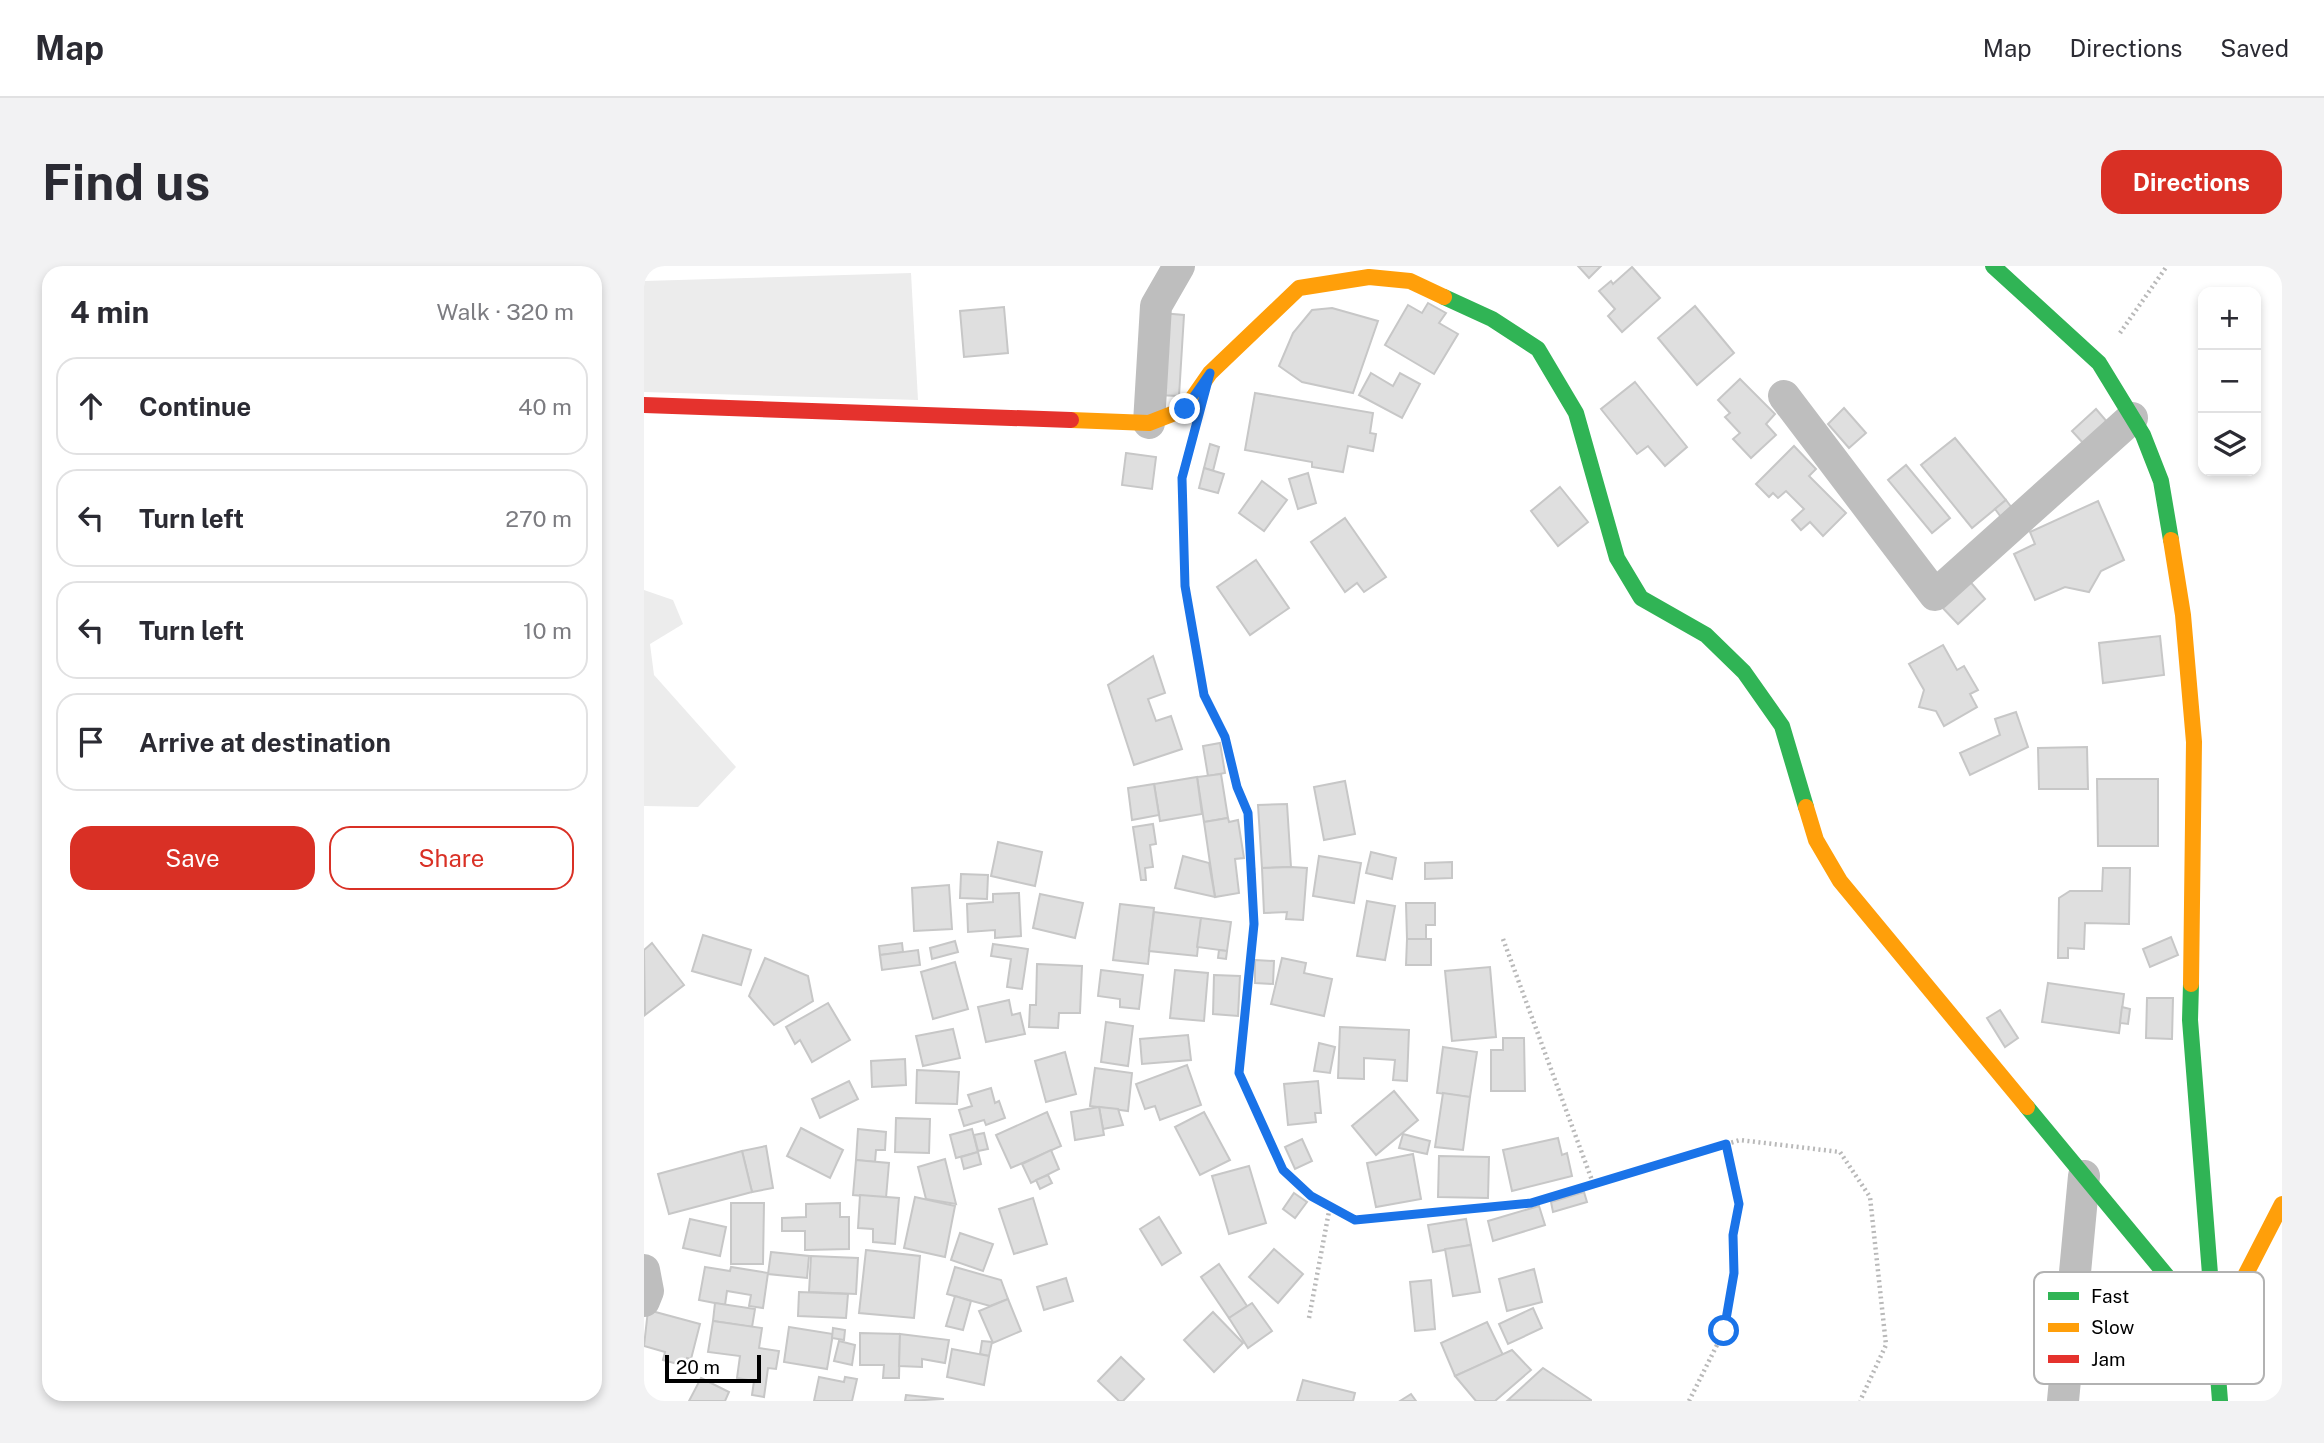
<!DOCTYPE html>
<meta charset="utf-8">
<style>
body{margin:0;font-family:"Public Sans",sans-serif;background:#f2f2f3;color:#2b2b33}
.controls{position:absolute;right:21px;top:21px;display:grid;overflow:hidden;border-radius:14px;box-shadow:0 4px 10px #0003}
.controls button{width:63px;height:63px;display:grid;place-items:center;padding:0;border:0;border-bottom:2px solid #e1e1e2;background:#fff;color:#2b2b33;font:35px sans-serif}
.scale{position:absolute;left:21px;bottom:18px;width:96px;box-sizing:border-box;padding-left:7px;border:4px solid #000;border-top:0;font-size:19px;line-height:24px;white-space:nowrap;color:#000;-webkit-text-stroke:5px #fff;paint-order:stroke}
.stop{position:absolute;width:21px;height:21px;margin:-16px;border:5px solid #1a73e8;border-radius:50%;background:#fff}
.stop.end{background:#1a73e8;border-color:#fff;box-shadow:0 2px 7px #0008}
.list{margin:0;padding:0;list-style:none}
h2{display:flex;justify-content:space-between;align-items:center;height:91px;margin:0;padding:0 28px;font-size:30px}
h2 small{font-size:23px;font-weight:400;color:#7c7c81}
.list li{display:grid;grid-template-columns:46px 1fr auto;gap:21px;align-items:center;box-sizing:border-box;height:98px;margin:0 14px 14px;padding:0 14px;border:2px solid #e1e1e2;border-radius:21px}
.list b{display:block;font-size:26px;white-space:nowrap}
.list em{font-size:23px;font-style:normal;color:#7c7c81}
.actions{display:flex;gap:14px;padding:21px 28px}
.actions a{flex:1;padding:16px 0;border:2px solid #d93025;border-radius:21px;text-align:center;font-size:24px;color:#d93025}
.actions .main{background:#d93025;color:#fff}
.icon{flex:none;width:38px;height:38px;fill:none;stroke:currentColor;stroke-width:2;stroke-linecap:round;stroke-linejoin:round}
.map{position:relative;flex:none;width:1638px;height:1135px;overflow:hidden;border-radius:21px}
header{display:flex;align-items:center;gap:42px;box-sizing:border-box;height:98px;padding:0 35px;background:#fff;border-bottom:2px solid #e1e1e2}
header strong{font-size:33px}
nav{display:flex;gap:38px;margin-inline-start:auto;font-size:24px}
.intro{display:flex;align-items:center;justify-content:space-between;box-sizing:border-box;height:168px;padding:0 42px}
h1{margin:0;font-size:49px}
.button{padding:18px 32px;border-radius:21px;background:#d93025;color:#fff;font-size:24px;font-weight:700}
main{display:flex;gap:42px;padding:0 42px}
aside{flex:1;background:#fff;border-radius:21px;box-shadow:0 4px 10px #0003}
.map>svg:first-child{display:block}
.green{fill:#ececec}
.building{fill:#dfdfdf;stroke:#c7c7c7;stroke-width:2}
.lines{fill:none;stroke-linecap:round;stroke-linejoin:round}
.path{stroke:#b9b9b9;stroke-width:4.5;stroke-dasharray:2 3.5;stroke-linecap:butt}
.street{stroke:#bebebe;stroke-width:32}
.fast{stroke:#30b455;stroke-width:16}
.slow{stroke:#ff9f0a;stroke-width:16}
.jam{stroke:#e5322d;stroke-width:16}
.route{stroke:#1a73e8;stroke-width:9}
.key{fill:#fff;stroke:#b2b2b2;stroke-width:2}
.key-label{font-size:19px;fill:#000}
</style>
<header>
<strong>Map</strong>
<nav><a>Map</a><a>Directions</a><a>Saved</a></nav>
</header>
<div class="intro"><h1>Find us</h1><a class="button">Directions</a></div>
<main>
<aside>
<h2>4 min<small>Walk · 320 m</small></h2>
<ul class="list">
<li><svg class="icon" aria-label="ahead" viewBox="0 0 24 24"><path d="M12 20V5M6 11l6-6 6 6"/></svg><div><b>Continue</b></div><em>40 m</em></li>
<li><svg class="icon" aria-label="left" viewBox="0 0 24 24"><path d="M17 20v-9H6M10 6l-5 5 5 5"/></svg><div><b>Turn left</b></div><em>270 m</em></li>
<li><svg class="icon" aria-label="left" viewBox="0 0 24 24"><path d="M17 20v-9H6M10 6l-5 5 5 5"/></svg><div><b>Turn left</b></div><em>10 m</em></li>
<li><svg class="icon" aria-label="arrive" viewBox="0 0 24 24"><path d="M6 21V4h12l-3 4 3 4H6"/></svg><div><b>Arrive at destination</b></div></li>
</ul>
<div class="actions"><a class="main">Save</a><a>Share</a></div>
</aside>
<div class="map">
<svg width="1638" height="1135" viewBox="0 0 1638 1135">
<rect width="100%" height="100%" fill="#fff"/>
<g class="green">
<polygon points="267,7 274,134 0,126 0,15"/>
<polygon points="0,324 29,334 39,358 6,378 10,409 92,501 54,541 0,540"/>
</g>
<g class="building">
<polygon points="934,0 957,0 945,12"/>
<polygon points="988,1 1016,32 978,66 964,50 971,43 955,25 967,15 969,18"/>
<polygon points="784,37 802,47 795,57 814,68 790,108 741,79 764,39 778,47"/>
<polygon points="1051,40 1090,87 1053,119 1014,72"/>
<polygon points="360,41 364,87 320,91 316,45"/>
<polygon points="688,42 734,55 709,127 658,116 635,100 649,67 668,44"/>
<polygon points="517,47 540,49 535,130 512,129"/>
<polygon points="727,107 749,120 756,107 776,118 758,152 715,129"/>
<polygon points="1096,113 1131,148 1122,158 1132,169 1107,192 1089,173 1096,167 1081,151 1086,147 1074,134"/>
<polygon points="991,116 1043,181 1021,200 1004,180 993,188 957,143"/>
<polygon points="611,127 729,147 726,167 732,168 729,185 704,180 699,206 668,201 668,196 601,184"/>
<polygon points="1200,142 1222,167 1205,182 1184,158"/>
<polygon points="1452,143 1464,157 1440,178 1428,165"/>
<polygon points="1311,172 1362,234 1328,262 1277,199"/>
<polygon points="566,178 575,181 569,205 560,202"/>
<polygon points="1150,180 1172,203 1165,210 1202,247 1179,270 1166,256 1157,264 1148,254 1160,243 1142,225 1134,232 1129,227 1125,231 1112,218"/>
<polygon points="482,187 512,191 508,223 478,219"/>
<polygon points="1262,199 1306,252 1288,267 1244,214"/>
<polygon points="560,202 580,208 574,227 555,222"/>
<polygon points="664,207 672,237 654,243 645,213"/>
<polygon points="618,215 643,234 620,265 595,247"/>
<polygon points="916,221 944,256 914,280 887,245"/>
<polygon points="1362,234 1368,242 1357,251 1351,243"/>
<polygon points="1454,235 1480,294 1457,305 1445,326 1421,321 1391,334 1370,288 1391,278 1386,266"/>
<polygon points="701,252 742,311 720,326 713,317 701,326 667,276"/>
<polygon points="612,294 645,342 606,369 573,321"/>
<polygon points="1323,312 1341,333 1314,358 1295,338"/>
<polygon points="1516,370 1520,409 1459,417 1455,377"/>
<polygon points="1299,379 1313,404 1320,400 1334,424 1326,428 1333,441 1300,460 1292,445 1275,441 1280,424 1265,398"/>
<polygon points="509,390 521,427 504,433 512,455 527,450 538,483 490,499 464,419"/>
<polygon points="1372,446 1384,481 1326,509 1316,487 1356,469 1351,453"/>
<polygon points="576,477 581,507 564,510 559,480"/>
<polygon points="1443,481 1444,523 1395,523 1394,482"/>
<polygon points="577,508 584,552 560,556 553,511"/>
<polygon points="553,511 558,548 516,555 510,518"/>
<polygon points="1453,513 1514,513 1514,580 1454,580"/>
<polygon points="701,515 711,568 680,574 670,521"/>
<polygon points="510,518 515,549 488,554 484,522"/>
<polygon points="643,538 647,601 618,602 614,539"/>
<polygon points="584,552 585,556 594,554 600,592 591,593 595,627 571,631 560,556"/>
<polygon points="509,558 512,578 506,579 509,601 501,602 502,614 497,614 489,561"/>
<polygon points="354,576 398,586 391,620 347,610"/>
<polygon points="727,586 752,592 748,613 722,607"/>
<polygon points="539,590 565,597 571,631 531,622"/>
<polygon points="675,590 717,597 710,637 669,630"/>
<polygon points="808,596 808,612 781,613 781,597"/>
<polygon points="647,601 663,602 659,654 642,653 643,646 620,647 618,602"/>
<polygon points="1459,602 1486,602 1485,658 1441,657 1440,683 1424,682 1424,692 1414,692 1415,632 1426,625 1458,625"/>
<polygon points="317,608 344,609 343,633 316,632"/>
<polygon points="305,619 308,663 270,665 268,622"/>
<polygon points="375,627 377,670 351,672 351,664 324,666 323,638 349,636 349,628"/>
<polygon points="396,628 439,637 431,672 389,662"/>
<polygon points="723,635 751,640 741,694 713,690"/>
<polygon points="762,637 791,637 791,659 782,659 782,673 763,673"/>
<polygon points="476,638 510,642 504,698 469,694"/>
<polygon points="510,646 557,652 553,690 505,685"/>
<polygon points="557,652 587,656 583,685 553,681"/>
<polygon points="59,669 107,684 97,719 48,705"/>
<polygon points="1527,671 1534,689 1506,701 1499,683"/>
<polygon points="763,673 787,673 787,699 762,699"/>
<polygon points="311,675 314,686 288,693 286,682"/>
<polygon points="8,677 40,719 1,749 0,684"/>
<polygon points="258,677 259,686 236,689 235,680"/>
<polygon points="349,678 384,683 378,723 363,721 367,693 347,690"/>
<polygon points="274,684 276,699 238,704 236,689"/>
<polygon points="575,684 583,685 582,693 574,692"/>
<polygon points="121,692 164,710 169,735 130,759 105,730"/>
<polygon points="638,692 662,697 660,707 688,713 680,750 627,738"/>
<polygon points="611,694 630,695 629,718 611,717"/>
<polygon points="311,696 324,743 289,753 277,706"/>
<polygon points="393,698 438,700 436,747 415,747 414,762 385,761 386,739 392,739"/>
<polygon points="846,701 852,771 808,775 801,705"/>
<polygon points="457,704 499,709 495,743 476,741 476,733 454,730"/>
<polygon points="531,704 564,707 560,755 526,752"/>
<polygon points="570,709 596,710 594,750 569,748"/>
<polygon points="1404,717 1480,728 1475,767 1398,756"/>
<polygon points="1503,732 1529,732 1528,773 1502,772"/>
<polygon points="365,734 368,749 376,747 381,768 342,776 334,741"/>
<polygon points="184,737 206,774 168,796 156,774 151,778 142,761"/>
<polygon points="1478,741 1486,743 1484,758 1476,757"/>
<polygon points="1356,744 1374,772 1361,781 1343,752"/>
<polygon points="462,756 489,760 484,800 457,796"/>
<polygon points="696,761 765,764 763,815 749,814 751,794 720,792 720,813 694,812"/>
<polygon points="309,763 316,792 279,800 272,770"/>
<polygon points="544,769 547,794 498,798 496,773"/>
<polygon points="859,772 880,772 881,825 847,825 847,784 859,784"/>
<polygon points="675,777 691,781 686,807 670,805"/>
<polygon points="799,781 833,786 826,831 793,827"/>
<polygon points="421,786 432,828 402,836 391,795"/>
<polygon points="261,793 262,819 228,821 227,795"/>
<polygon points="543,799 557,839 516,854 511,840 501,843 492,818"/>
<polygon points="451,802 488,807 484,845 446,840"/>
<polygon points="273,804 315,806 313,838 272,837"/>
<polygon points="205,815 214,833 176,852 168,833"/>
<polygon points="674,815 677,847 671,847 672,856 644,859 640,818"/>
<polygon points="347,822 351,837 355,835 361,852 342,859 340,854 320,860 315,844 328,840 324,829"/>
<polygon points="750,825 774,854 732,889 708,860"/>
<polygon points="799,827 826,831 819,884 791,881"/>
<polygon points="455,841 474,843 479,859 459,863"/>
<polygon points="455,841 460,869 431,874 427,846"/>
<polygon points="403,846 417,880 367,902 352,869"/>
<polygon points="560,846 586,894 556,909 531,861"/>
<polygon points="252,852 286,853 285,887 251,886"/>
<polygon points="157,862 199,884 186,912 143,890"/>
<polygon points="214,863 242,866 241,884 232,884 231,896 212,894"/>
<polygon points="328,863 334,886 312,892 306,869"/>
<polygon points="340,867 344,883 334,885 330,869"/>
<polygon points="759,868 786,875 783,888 755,882"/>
<polygon points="914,872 918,889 923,887 928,910 868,925 859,884"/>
<polygon points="658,873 668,895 651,903 641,881"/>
<polygon points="122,880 129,922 108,926 98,885"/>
<polygon points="407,884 415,903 387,917 378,898"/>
<polygon points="98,885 108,926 25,948 14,908"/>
<polygon points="334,886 337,898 320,903 317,891"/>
<polygon points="769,888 777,933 732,941 723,897"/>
<polygon points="795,890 845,891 844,932 794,931"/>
<polygon points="301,893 312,938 282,933 274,901"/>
<polygon points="212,894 245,897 242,932 209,929"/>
<polygon points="605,900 622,957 585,968 568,910"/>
<polygon points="404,909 408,917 396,923 392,914"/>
<polygon points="940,926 943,936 909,946 907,936"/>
<polygon points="650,927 663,936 651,952 639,943"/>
<polygon points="216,929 255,932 251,978 229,976 229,963 214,962"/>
<polygon points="271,931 311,940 301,991 260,982"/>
<polygon points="389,932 403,978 370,988 355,943"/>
<polygon points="87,937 120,937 119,998 87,998"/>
<polygon points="196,937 196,951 205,951 205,983 161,984 161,965 138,965 138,952 162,951 162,938"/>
<polygon points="895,940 901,959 849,975 844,955"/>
<polygon points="515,951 537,987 518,999 496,963"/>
<polygon points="46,953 82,961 76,990 39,982"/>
<polygon points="822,953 827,979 789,986 784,959"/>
<polygon points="316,967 349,978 339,1005 307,994"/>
<polygon points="827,979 836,1026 809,1030 801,983"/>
<polygon points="630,983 659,1008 634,1037 605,1011"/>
<polygon points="222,984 276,990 270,1052 215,1047"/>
<polygon points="127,986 165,990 163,1012 124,1008"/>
<polygon points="167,990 214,992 212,1028 165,1026"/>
<polygon points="575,998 603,1040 585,1052 557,1011"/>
<polygon points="61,1001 86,1005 87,1001 124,1007 119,1042 105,1040 107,1029 83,1025 81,1039 55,1034"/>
<polygon points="311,1001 357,1014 364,1033 346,1040 303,1028"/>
<polygon points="890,1003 898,1036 863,1045 855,1013"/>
<polygon points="422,1012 429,1035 400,1044 393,1021"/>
<polygon points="787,1014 791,1063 771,1065 766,1016"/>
<polygon points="155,1026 204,1028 202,1052 154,1050"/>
<polygon points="311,1030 327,1035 319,1064 302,1060"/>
<polygon points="364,1033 377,1065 349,1077 335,1045"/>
<polygon points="71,1037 111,1043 108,1061 69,1055"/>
<polygon points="608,1037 628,1065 604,1082 585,1052"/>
<polygon points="889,1042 898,1062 864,1078 855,1058"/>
<polygon points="4,1044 56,1058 47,1093 43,1092 41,1100 19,1094 21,1086 0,1080"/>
<polygon points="569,1046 599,1077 570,1106 540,1074"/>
<polygon points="69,1055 118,1062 115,1082 135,1085 132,1103 124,1102 120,1131 108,1129 110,1115 93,1112 96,1090 64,1086"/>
<polygon points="843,1056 859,1089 811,1110 797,1077"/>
<polygon points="145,1061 189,1068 183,1103 140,1096"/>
<polygon points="189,1062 201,1064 200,1074 188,1072"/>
<polygon points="216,1067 256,1068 255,1112 239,1112 240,1099 216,1099"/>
<polygon points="256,1068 305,1074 301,1097 278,1093 278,1101 255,1100"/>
<polygon points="195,1075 211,1079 208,1099 190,1095"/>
<polygon points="338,1075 348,1076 345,1090 336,1088"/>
<polygon points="308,1083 345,1090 340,1119 303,1111"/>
<polygon points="868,1084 887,1104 851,1135 832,1135 811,1110"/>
<polygon points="477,1091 500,1113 479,1135 475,1135 454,1115"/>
<polygon points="899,1102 947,1134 947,1135 864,1134"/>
<polygon points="175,1111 200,1116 201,1111 213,1113 208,1135 170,1135"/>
<polygon points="57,1112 85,1126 81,1135 45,1135"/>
<polygon points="659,1114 711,1127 709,1135 653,1135"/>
<polygon points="767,1128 772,1135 756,1135"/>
<polygon points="262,1129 300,1133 261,1135"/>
</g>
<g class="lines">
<g class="path">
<polyline points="1476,67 1523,0"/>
<polyline points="547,179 538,212 542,320 560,429 581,471 593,521 604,547 609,601 610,658 595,807 640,904 667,930 711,954 887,937 1096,874 1196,886 1226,931 1242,1079 1216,1135"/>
<polyline points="859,673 949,917"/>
<polyline points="665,1052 686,940"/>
<polyline points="1045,1135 1080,1065 1090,1007 1089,969 1095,938 1082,878"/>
</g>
<g class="street">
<polyline points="1140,130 1291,329 1488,152"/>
<polyline points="505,157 512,40 535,0"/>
<polyline points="0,1004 4,1025 0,1035"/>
<polyline points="1419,1135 1440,910"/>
</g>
<g class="fast">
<polyline points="1349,0 1455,97 1499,169 1517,215 1527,274"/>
<polyline points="800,31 848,53 894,83 932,147 973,292 997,332 1062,369 1100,406 1138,460 1162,541"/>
<polyline points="1547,718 1546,754 1576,1135"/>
<polyline points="1383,841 1571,1068"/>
</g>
<g class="slow">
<polyline points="427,154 505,157 541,143 566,107 655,22 725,11 766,15 800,31"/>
<polyline points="1527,274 1539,349 1550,476 1547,718"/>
<polyline points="1162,541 1172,574 1196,615 1383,841"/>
<polyline points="1571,1068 1638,938"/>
</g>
<polyline class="jam" points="0,139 427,154"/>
</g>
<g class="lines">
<polyline class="route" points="541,143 566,107 538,212 541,320 560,429 581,471 593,521 604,547 610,658 595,807 639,904 667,930 711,954 887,937 1082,878 1095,938 1089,969 1090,1007 1080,1065"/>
</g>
<rect x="1390" y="1006" width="230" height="112" rx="10" class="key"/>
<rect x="1404" y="1026" width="31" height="8" fill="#30b455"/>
<rect x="1404" y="1057" width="31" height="9" fill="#ff9f0a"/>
<rect x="1404" y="1089" width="31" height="8" fill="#e5322d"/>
<g class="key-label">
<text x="1447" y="1037">Fast</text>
<text x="1447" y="1068">Slow</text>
<text x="1447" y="1100">Jam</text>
</g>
</svg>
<div class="controls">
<button>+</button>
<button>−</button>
<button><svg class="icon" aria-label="layers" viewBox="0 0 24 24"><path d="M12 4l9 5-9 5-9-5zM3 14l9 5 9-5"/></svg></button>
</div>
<div class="scale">20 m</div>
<div class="stop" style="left:1080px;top:1065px"></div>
<div class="stop end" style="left:541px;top:143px"></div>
</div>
</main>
